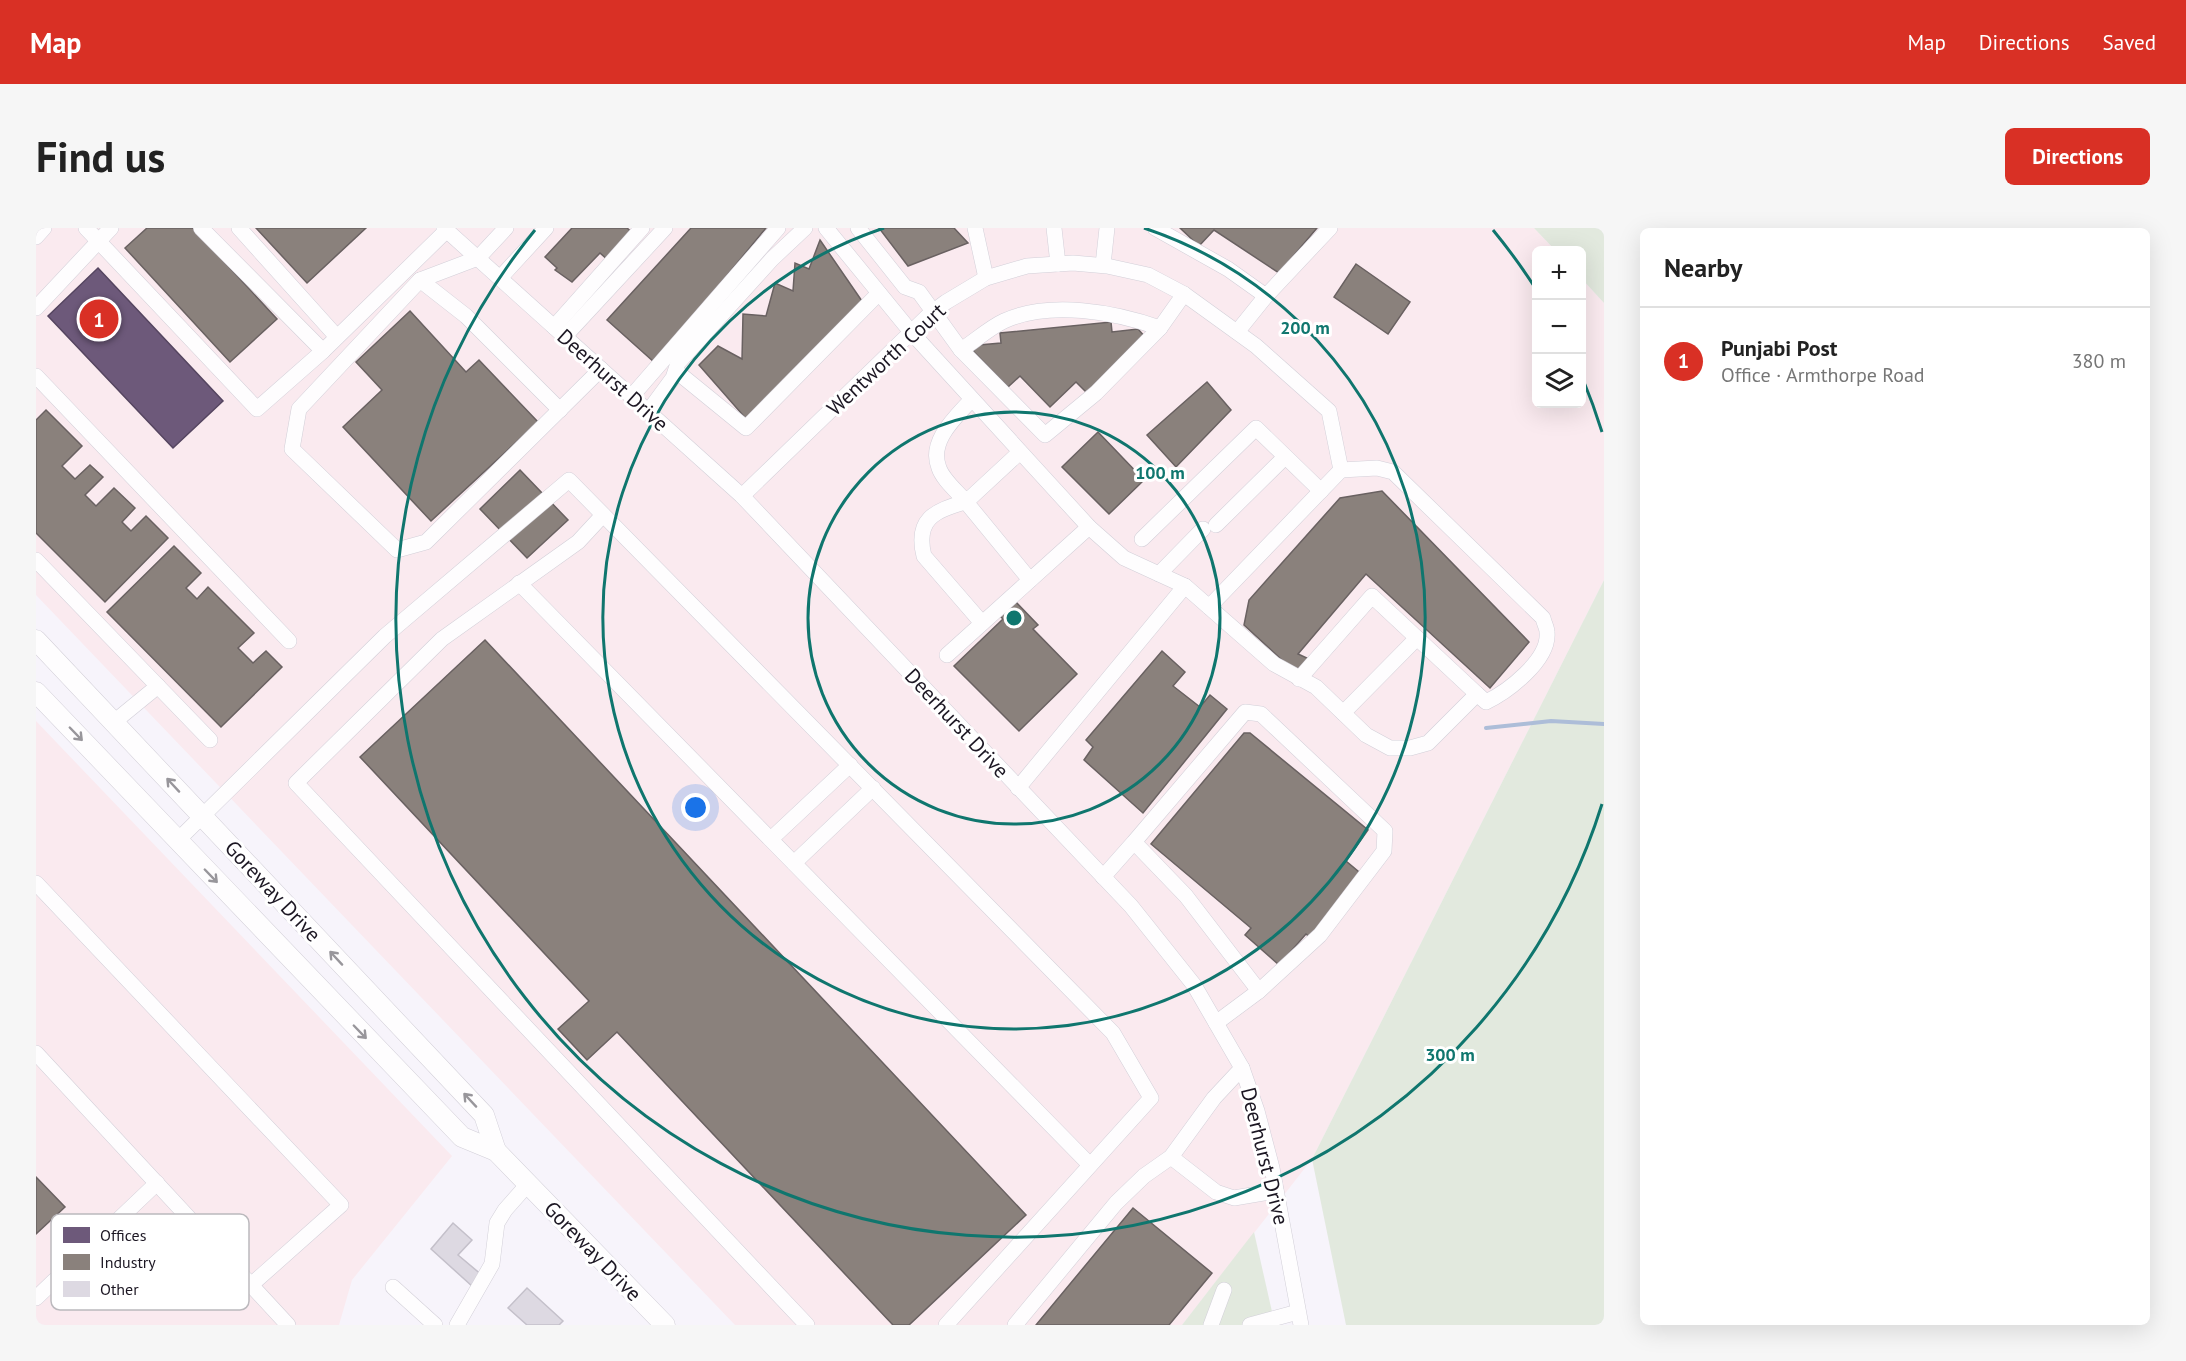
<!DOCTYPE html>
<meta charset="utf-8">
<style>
body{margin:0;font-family:"PT Sans",sans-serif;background:#f6f6f6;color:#222}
.controls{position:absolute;right:18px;top:18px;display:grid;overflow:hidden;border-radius:9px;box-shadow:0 6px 24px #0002}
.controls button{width:54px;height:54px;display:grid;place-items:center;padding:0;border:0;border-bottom:2px solid #e0e0e0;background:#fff;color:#222;font:30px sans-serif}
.you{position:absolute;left:660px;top:580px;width:21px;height:21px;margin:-15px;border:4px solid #fff;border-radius:50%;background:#1a73e8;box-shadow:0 0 0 9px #1a73e833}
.badge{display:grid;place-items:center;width:39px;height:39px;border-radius:50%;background:#d93025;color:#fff;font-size:20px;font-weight:700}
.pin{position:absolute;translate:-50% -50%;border:3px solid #fff;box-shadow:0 2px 6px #0006}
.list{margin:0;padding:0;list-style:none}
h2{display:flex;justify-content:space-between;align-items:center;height:78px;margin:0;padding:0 24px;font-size:26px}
h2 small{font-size:20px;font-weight:400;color:#767676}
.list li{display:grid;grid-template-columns:39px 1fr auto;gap:18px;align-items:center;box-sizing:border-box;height:108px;padding:0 24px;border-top:2px solid #e0e0e0}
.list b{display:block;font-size:22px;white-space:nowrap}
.list p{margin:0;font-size:20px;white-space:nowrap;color:#767676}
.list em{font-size:20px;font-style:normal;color:#767676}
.icon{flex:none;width:33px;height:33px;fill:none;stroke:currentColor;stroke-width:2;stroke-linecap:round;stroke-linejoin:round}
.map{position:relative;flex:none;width:1568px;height:1097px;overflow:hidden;border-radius:9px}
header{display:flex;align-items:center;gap:36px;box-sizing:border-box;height:84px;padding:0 30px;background:#d93025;color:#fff}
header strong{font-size:28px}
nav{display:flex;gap:33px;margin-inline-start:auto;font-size:21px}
.intro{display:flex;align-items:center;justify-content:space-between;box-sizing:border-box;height:144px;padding:0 36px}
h1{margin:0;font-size:42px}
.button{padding:15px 27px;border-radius:9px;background:#d93025;color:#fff;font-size:21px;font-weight:700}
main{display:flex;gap:36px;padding:0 36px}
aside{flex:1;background:#fff;border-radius:9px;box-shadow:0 6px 24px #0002}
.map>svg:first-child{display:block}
.industrial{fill:#faeaef}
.green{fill:#e2e9de}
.offices{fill:#6d597a;stroke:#554560;stroke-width:1.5}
.industry{fill:#8a817c;stroke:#696161;stroke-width:1.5}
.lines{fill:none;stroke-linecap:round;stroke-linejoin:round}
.stream{stroke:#adbdd8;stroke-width:4}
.building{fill:#ddd9e2;stroke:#c4c0ca;stroke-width:1.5}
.minor-casing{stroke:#d2cfd8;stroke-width:16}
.major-casing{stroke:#d2cfd8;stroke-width:21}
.minor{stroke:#fefdfe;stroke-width:15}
.major{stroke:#fefdfe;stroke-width:20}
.oneway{stroke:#98969b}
.ring{fill:none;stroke:#0f766e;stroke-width:3}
.labels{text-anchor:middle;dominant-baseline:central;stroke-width:6;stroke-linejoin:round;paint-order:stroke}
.street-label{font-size:21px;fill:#1c1723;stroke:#fff}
.key{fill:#fff;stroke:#bbb9bd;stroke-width:1.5}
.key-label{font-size:16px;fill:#1c1723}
.centre{fill:#0f766e;stroke:#fff;stroke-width:3}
.ring-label{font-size:18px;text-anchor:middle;font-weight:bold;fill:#0f766e;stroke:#fff;stroke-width:6;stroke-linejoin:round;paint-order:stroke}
</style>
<header>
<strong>Map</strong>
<nav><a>Map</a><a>Directions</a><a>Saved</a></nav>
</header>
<div class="intro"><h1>Find us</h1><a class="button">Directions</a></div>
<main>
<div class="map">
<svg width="1568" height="1097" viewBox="0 0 1568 1097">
<rect width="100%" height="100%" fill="#f7f4fb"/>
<g class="industrial">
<polygon points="0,0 1498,0 1519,22 1500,22 1500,176 1546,176 1546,51 1568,75 1568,352 1276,931 1146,1097 699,1097 0,367"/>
<polygon points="0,493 416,928 316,1052 303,1097 0,1097"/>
</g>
<g class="green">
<polygon points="1498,0 1568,0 1568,75 1546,51 1546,22 1519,22"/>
<polygon points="1568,352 1568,1097 1310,1097 1276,931"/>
<polygon points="1218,1004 1239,1097 1146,1097"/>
</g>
<polygon class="offices" points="62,40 187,173 137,220 12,88"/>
<g class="industry">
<polygon points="111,0 157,0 241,91 194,134 89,20"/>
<polygon points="220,0 330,0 271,55"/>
<polygon points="536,0 591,0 598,6 573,33 564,25 536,54 519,42 521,40 509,29"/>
<polygon points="655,0 730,0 619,135 571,92"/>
<polygon points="843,0 918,0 932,15 872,38"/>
<polygon points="1144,0 1281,0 1243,45 1178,2 1163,18"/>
<polygon points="784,12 828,76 712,193 663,137 682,118 706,131 707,86 730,88 739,55 757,63 759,35 773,41"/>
<polygon points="1320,36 1374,74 1352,106 1298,69"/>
<polygon points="374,83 430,144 443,132 502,194 395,293 307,199 346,162 320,134"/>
<polygon points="1075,94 1076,104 1102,101 1110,110 1052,166 1040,154 1014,179 984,148 972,159 937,123 943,117 965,115 964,105"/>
<polygon points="1171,154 1195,182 1140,239 1111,207"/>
<polygon points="10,182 46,218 26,238 39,251 54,237 67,249 49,267 60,278 78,260 99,280 86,294 95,303 110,288 132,310 69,374 0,305 0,192"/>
<polygon points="1062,204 1108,252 1073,286 1026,239"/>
<polygon points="484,242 532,292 491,330 444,281"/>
<polygon points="1346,263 1493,414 1454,460 1330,346 1262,426 1273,431 1260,445 1208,397 1213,372 1304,270"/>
<polygon points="138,318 165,345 150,360 161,371 172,359 218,405 202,420 217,435 230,423 246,439 185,499 71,384"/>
<polygon points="976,370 1002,397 997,401 1041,446 983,503 918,438 967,391 961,385"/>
<polygon points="449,412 990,987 873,1097 857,1097 581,804 551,832 522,801 553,773 324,529"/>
<polygon points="1126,423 1149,444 1137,458 1164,479 1174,467 1191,481 1107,585 1048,532 1057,519 1050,512"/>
<polygon points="1208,505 1214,505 1332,602 1310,633 1328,648 1276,711 1270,706 1243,737 1209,707 1215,700 1115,616"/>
<polygon points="0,949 29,979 0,1006"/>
<polygon points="1097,980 1176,1045 1133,1097 1000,1097"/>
</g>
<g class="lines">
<polyline class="stream" points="1450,500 1515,493 1568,496"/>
</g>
<g class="building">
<polygon points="417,995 436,1012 422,1027 447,1048 437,1059 395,1021"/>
<polygon points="491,1060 527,1093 523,1097 491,1097 472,1080"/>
</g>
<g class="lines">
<defs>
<g id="minor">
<polyline points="50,0 221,181 287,123 411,2"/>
<polyline points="165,0 287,123"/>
<polyline points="203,0 301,109"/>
<polyline points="408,0 706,268 1095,678 1158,757 1206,840 1221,883 1236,940 1265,1097"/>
<polyline points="470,0 442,30 384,52 263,181 256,221 361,322 390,314 565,141"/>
<polyline points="790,0 875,104 1053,299"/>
<path d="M822 0 869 59 883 64 925 122C939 113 953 100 968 93 1014 72 1079 84 1124 100L1148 66"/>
<polyline points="939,0 950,50"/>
<polyline points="1018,0 1022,36"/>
<polyline points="1119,0 1192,41 1230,68 1201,104"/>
<polyline points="0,9 8,0"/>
<polyline points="1067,37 1071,0"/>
<polyline points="464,50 510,0"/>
<polyline points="384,52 430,88 524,182"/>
<polyline points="1230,68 1294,0"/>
<polyline points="0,80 75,0"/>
<polyline points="518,99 606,0"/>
<polyline points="529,108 629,0"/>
<polyline points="925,122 1009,207 1060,165 1124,100"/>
<polyline points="640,143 710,200 843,65"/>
<polyline points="0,148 253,413"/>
<polyline points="595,169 742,0"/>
<path d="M936 171C920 189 892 213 903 240 907 252 922 264 930 274L984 224"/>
<polyline points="612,184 637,150 642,135 736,31 769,0"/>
<path d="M706 268 894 86 910 74 950 50 991 38 1037 35 1071 38 1112 47 1148 66 1220 118 1293 183 1305 242 1341 240 1357 244 1507 390C1508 395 1511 400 1511 404 1514 432 1471 464 1450 474L1441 466 1392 515 1374 520H1354L1330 507 1280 459 1238 436 1149 358 1088 330 1053 299 911 427"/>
<polyline points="567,287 542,314 406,411 260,555 771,1097"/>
<polyline points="1180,297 1249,229"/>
<polyline points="1106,311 1220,200 1285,263"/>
<polyline points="0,332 174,512"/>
<polyline points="1123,346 1167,301"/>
<polyline points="483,355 1054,937"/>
<polyline points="1173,379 1305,242"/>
<path d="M946 395 888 328C879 292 898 282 930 274L994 352"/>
<polyline points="1263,451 1336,368 1441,466"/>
<polyline points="1307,485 1381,410"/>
<polyline points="78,494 122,458"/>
<polyline points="982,560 1149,358"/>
<polyline points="735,611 814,537"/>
<polyline points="142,612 349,408 533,252 1077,805 1115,870 910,1097"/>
<polyline points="758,635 837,560"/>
<polyline points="1067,649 1098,614 1150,668 1223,763 1284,707 1348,623 1349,603 1225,486 1209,484 1098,614"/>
<polyline points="0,655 305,977 215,1057 0,825"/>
<polyline points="1180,795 1223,763"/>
<polyline points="1135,929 1180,964 1198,970 1240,963"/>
<polyline points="215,1057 252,1097"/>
<polyline points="357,1059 399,1097"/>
<polyline points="0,1070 121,955"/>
<polyline points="421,1097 456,1036 461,995 469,982 492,956"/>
<polyline points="979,1097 1080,975 1108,948 1135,929 1178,870 1206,840"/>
<polyline points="1175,1097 1188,1062"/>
<polyline points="1214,1097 1262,1084"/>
</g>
<g id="major">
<polyline points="0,412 448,887 460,923"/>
<polyline points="0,464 426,909 460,923 629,1097"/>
</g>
</defs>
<use href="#minor" class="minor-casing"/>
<use href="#major" class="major-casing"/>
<use href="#minor" class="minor"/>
<use href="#major" class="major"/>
</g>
<defs><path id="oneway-shaft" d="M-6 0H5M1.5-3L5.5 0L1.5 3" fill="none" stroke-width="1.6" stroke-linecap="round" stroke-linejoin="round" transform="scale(1.5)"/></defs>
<g class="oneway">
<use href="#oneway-shaft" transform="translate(40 506) rotate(46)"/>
<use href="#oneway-shaft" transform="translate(137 557) rotate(-133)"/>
<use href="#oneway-shaft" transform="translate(175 648) rotate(46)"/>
<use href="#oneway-shaft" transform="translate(300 730) rotate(-133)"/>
<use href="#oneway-shaft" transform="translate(324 804) rotate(46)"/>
<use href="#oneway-shaft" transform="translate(434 872) rotate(-133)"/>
</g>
<g class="ring">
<circle cx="978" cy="390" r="206"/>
<path d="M1108 0A411 411 0 1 1 848 0"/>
<path d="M1566 576A617 617 0 1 1 499 2M1457 2A617 617 0 0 1 1498 58M1546 149A617 617 0 0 1 1566 204"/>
</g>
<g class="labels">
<g class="street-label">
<text transform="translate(850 131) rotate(-43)">Wentworth Court</text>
<text transform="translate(577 152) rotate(42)">Deerhurst Drive</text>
<text transform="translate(921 495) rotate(47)">Deerhurst Drive</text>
<text transform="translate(237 663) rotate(47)">Goreway Drive</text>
<text transform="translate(1229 928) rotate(76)">Deerhurst Drive</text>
<text transform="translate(557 1023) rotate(46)">Goreway Drive</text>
</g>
</g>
<rect x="15" y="986" width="198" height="96" rx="9" class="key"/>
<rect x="27" y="999" width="27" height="16" fill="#6d597a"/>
<rect x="27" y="1026" width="27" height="16" fill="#8a817c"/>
<rect x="27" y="1053" width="27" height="16" fill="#ddd9e2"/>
<g class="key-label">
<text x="64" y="1013">Offices</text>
<text x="64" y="1040">Industry</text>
<text x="64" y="1067">Other</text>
</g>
<circle cx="978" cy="390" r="9" class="centre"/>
<g class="ring-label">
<text x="1269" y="106">200 m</text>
<text x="1124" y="251">100 m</text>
<text x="1414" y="833">300 m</text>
</g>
</svg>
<div class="controls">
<button>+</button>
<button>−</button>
<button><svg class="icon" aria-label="layers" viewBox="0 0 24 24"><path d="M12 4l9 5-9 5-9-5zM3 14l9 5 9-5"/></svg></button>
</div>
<div class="you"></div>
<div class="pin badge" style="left:63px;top:91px">1</div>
</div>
<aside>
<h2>Nearby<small></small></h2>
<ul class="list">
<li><span class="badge">1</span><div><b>Punjabi Post</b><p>Office · Armthorpe Road</p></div><em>380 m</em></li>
</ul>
</aside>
</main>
